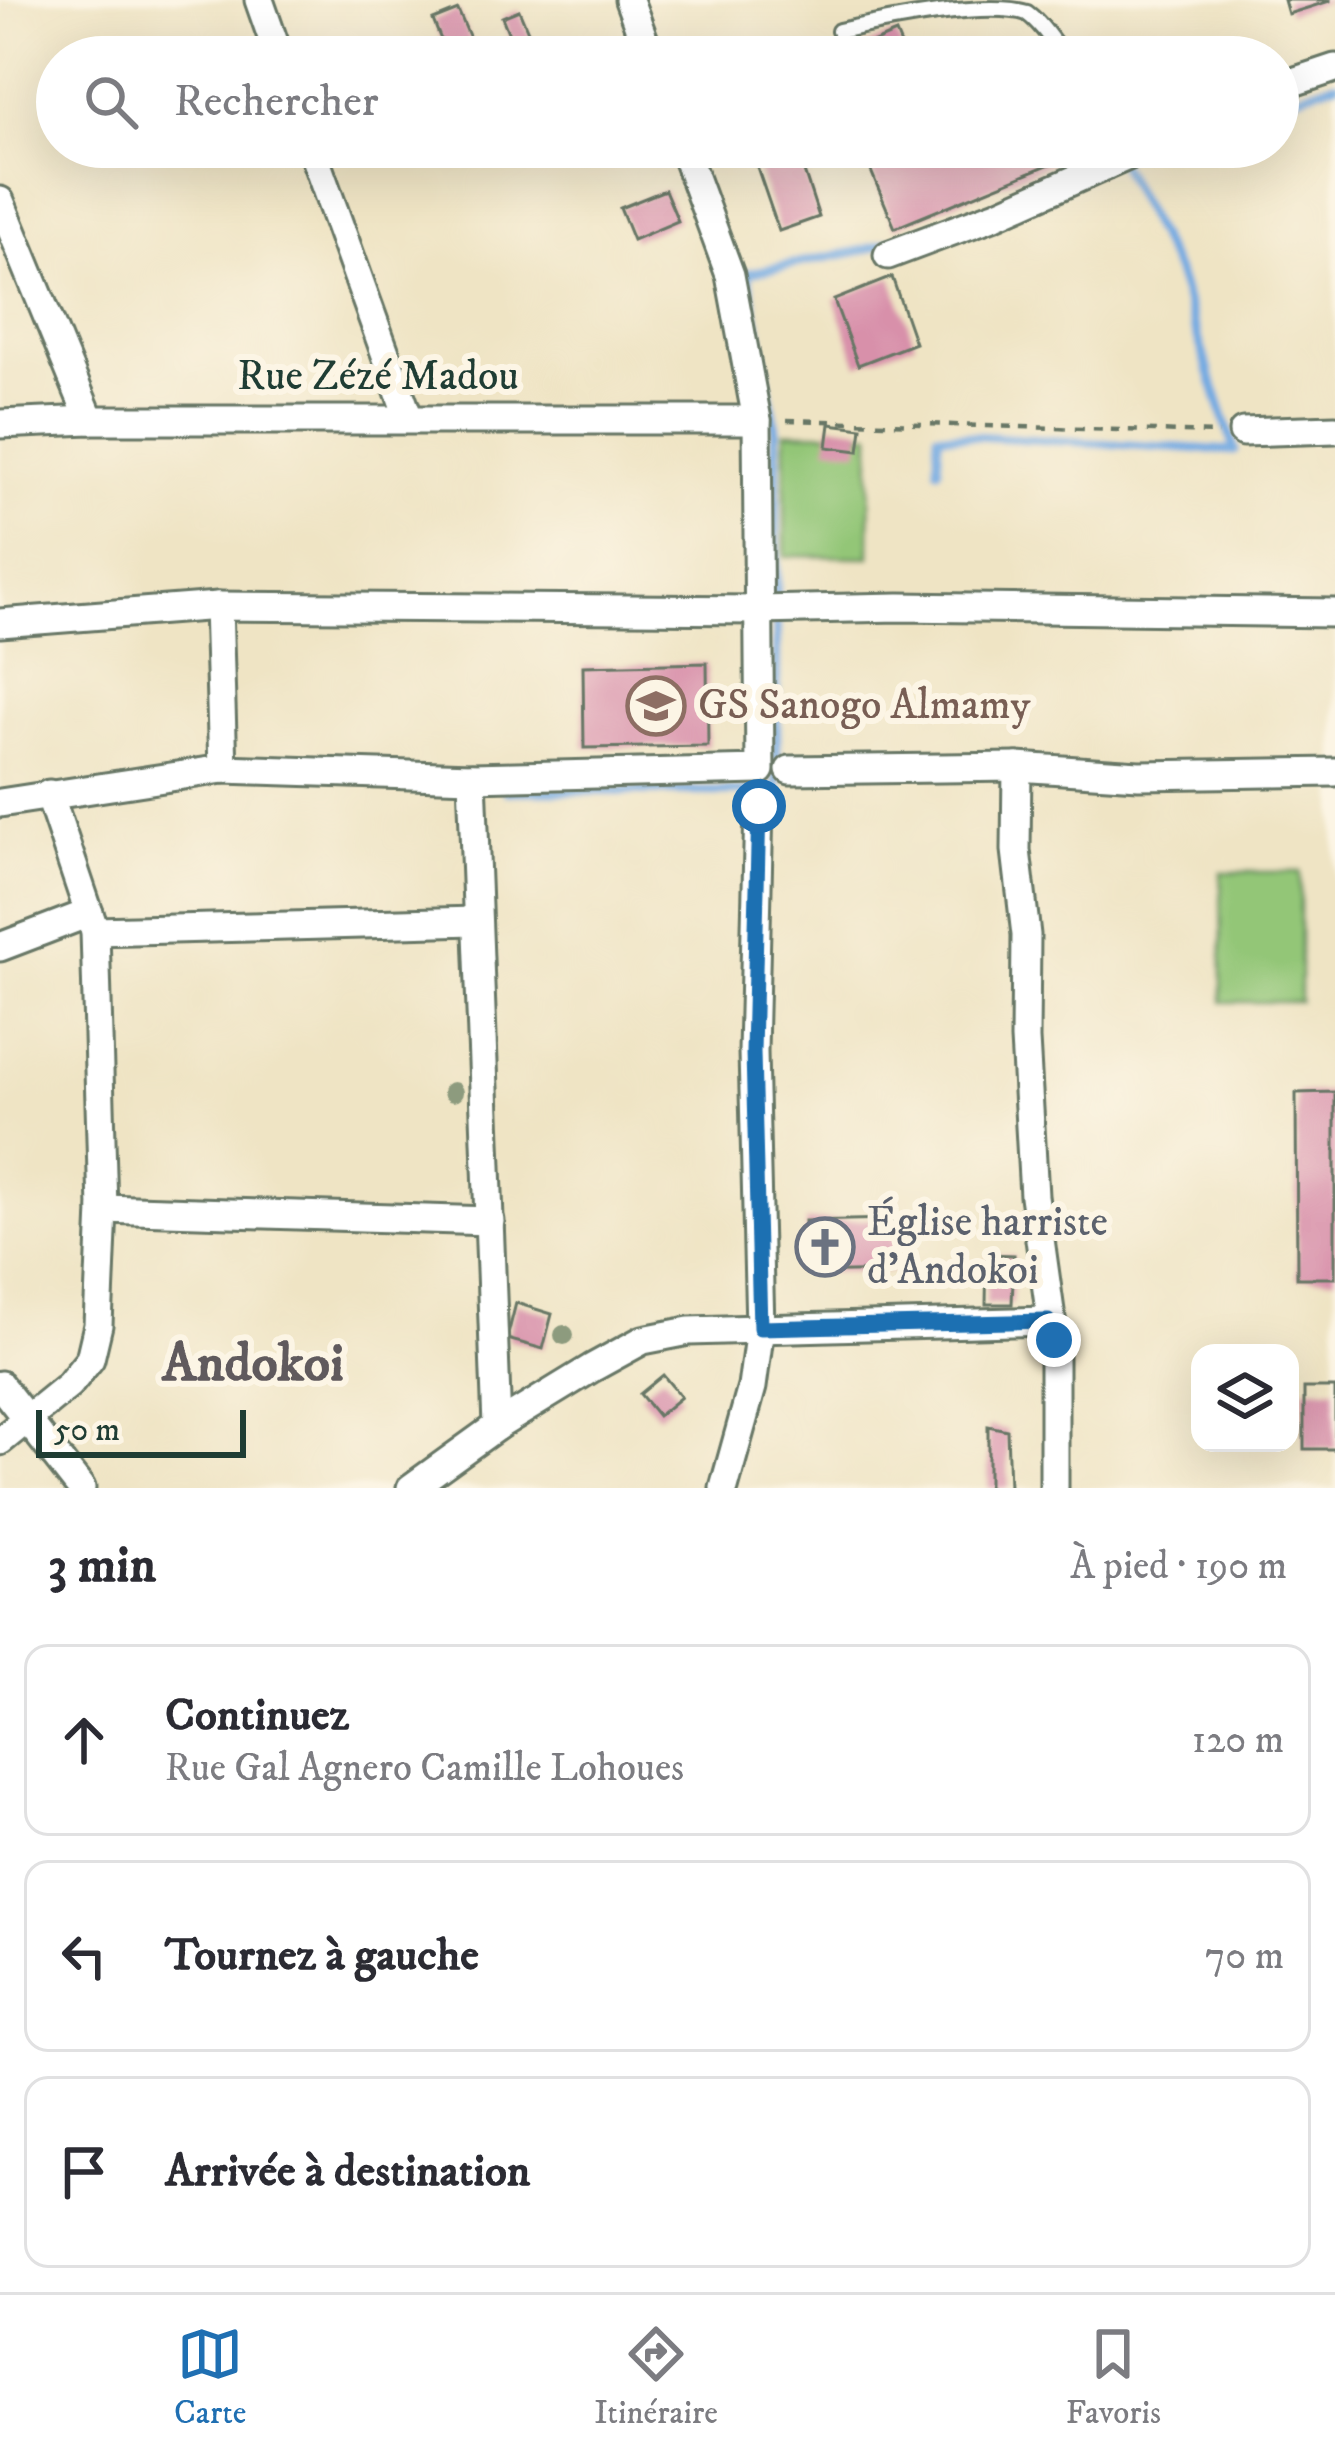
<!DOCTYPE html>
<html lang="fr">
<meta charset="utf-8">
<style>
body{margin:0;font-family:"IM FELL DW Pica",serif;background:#f7f7f7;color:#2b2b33}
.controls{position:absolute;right:36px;bottom:36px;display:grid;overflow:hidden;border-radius:24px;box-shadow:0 12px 48px #0002}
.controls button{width:108px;height:108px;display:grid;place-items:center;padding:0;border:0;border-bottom:3px solid #e1e1e2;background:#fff;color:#2b2b33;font:60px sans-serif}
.scale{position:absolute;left:36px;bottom:30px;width:210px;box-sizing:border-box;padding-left:12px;border:6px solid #1f3d34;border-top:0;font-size:33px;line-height:42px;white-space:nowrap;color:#1f3d34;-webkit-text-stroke:9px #fcf5e5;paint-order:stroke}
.stop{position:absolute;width:36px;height:36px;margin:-27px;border:9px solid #1f6fb2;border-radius:50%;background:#fff}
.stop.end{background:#1f6fb2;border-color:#fff;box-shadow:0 3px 12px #0008}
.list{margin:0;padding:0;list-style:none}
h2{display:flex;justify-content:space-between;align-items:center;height:156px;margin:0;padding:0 48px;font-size:51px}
h2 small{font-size:39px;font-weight:400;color:#7c7c81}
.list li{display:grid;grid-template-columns:78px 1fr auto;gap:36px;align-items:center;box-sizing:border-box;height:192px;margin:0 24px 24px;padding:0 24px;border:3px solid #e1e1e2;border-radius:24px}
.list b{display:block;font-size:45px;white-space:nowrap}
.list p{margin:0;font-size:39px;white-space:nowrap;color:#7c7c81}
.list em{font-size:39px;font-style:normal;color:#7c7c81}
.icon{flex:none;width:66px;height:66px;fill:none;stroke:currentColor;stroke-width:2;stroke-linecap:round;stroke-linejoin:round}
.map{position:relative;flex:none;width:1335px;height:1488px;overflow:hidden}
.search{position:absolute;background:#fff;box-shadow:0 12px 48px #0002;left:36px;right:36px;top:36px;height:132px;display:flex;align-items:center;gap:30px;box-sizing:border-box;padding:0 42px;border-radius:66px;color:#7c7c81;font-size:45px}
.sheet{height:804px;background:#fff}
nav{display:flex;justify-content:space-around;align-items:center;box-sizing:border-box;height:168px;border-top:3px solid #e1e1e2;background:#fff;font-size:33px;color:#7c7c81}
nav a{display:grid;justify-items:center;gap:6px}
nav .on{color:#1f6fb2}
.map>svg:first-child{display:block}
.green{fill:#93c677;stroke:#598256;stroke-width:3}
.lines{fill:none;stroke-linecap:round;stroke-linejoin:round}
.stream{stroke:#73aae2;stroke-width:9}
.building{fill:#d890aa}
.lane-casing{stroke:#687766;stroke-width:20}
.street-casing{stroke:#687766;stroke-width:33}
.path{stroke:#687766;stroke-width:4.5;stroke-dasharray:9 9;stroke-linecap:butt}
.lane{stroke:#fff;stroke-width:14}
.street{stroke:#fff;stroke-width:27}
.tree{fill:#8d9b7e}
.route{stroke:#1f6fb2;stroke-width:15}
.labels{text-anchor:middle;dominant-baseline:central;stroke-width:12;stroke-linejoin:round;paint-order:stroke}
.street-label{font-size:42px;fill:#1f3d34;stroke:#fcf5e5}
.education-label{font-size:42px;fill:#785e54;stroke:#fcf5e5;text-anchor:start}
.worship-label{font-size:42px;fill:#5b616d;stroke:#fcf5e5;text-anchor:start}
.district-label{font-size:54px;font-weight:bold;fill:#605a5d;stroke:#fcf5e5}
</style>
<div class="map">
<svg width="1335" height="1488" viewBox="0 0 1335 1488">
<rect width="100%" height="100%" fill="#fcf5e5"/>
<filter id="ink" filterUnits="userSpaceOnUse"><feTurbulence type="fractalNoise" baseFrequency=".00833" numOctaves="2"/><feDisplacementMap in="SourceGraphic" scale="24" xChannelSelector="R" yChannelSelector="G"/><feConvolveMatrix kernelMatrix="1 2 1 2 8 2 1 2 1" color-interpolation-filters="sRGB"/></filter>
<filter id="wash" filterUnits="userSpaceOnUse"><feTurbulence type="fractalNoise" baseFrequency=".004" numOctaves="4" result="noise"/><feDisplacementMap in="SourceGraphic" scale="48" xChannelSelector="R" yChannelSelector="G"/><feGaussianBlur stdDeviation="2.7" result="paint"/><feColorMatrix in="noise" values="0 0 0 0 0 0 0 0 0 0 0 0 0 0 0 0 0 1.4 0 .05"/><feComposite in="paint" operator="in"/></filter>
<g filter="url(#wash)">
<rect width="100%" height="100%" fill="#efe4c4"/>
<g class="green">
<polygon points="785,432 871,433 870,557 785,556"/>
<polygon points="1221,872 1300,872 1300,1002 1222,1002"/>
</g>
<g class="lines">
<g class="stream">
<polyline points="1278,102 1335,83"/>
<polyline points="938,469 938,434 1235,451 1177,273 1120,164"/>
<polyline points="506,791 777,792 776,428 748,273 864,250 889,242"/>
</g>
</g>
<g id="blocks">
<g class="building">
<polygon points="1284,0 1330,0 1330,1 1288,14"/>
<polygon points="458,10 478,57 448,57 433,20"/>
<polygon points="519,10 538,55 533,57 518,57 502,17"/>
<polygon points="896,33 906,57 839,57"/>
<polygon points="861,147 922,147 925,156 946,147 1049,147 1055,162 895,228"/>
<polygon points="798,153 819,217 779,231 757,167"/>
<polygon points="665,190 678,221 633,240 620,208"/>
<polygon points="892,277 915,343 858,365 834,300"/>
<polygon points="830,424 862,428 859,451 827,447"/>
<polygon points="707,663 708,746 584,748 583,666"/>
<polygon points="1335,1092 1335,1278 1297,1278 1296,1093"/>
<polygon points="893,1219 894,1271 806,1273 805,1221"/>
<polygon points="987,1254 1014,1255 1012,1304 986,1304"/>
<polygon points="516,1303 552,1314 543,1349 507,1339"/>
<polygon points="663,1375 681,1397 658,1416 640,1394"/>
<rect x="1304" y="1388" width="31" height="61"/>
<polygon points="988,1426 1007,1430 1009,1488 988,1488"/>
</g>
</g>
</g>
<g filter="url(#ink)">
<use href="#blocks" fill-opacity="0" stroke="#687766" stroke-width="3"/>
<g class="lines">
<defs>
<path id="lane" d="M839 31C884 21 988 0 1027 13 1042 24 1053 42 1064 57"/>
<g id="street">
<polyline points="259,0 279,57"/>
<polyline points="629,0 650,57"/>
<polyline points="1278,87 1335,68"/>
<polyline points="311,147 409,419"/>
<polyline points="0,201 90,420"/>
<polyline points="888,255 995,215 1148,147"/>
<polyline points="0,424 90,420 757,420"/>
<polyline points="1243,432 1335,429"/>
<polyline points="218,606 223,769"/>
<polyline points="0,623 218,606 758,610 899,607 1335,613"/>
<polyline points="1017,767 1016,850 1026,935 1025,1039 1034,1196 1054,1340 1054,1488"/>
<polyline points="790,770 1017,767 1139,775 1335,772"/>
<polyline points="472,777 497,1426"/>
<polyline points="0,803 223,769 472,777 760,770 757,420 730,275 683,147"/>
<polyline points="95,931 475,921"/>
<polyline points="0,947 89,913"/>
<polyline points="103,1209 490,1221"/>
<polyline points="0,1385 81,1488"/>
<polyline points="0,1441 69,1385 90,1359 98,1325 103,1209 95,931 49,794"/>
<polyline points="411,1488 497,1426 592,1368 643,1340 689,1331 1048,1321"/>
<polyline points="724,1488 752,1387 760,1328 753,1052 759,806"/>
</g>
</defs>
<use href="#lane" class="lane-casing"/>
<use href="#street" class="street-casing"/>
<polyline class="path" points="787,420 1219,433"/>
<use href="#lane" class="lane"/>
<use href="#street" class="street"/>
</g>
<g class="tree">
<circle cx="453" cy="1092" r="10"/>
<circle cx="564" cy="1335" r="10"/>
</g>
</g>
<g class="lines" filter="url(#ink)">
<polyline class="route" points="759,806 753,1052 760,1328 1048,1321 1054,1340"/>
</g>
<defs>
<symbol id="school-ring" viewBox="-11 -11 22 22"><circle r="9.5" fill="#fcf5e5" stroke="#8d6e63" stroke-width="1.5"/><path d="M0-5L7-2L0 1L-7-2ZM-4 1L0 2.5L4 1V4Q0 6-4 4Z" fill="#8d6e63"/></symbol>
<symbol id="church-ring" viewBox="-11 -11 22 22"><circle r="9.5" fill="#fcf5e5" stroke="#6b7280" stroke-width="1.5"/><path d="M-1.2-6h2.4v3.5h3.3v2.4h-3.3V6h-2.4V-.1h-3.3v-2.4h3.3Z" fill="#6b7280"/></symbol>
</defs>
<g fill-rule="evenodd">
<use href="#school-ring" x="623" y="673" width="66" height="66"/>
<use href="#church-ring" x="792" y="1214" width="66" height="66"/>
</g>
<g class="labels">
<g class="street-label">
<text x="378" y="377">Rue Zézé Madou</text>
</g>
<g class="education-label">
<text x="698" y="706">GS Sanogo Almamy</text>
</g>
<g class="worship-label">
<text x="867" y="1223">Église harriste<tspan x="867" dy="48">d'Andokoi</tspan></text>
</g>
<g class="district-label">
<text x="253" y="1364">Andokoi</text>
</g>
</g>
</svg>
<div class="controls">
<button><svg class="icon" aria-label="layers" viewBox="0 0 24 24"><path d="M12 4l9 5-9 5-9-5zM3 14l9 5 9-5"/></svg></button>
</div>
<div class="scale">50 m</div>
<div class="stop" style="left:759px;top:806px"></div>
<div class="stop end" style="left:1054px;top:1340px"></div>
<div class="search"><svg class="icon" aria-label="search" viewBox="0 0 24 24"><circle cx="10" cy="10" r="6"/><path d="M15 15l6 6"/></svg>Rechercher</div>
</div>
<section class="sheet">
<h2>3 min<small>À pied · 190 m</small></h2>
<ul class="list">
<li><svg class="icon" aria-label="ahead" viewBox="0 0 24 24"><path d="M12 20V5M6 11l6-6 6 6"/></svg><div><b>Continuez</b><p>Rue Gal Agnero Camille Lohoues</p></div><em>120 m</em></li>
<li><svg class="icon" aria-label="left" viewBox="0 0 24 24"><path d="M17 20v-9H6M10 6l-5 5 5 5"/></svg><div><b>Tournez à gauche</b></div><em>70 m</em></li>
<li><svg class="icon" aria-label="arrive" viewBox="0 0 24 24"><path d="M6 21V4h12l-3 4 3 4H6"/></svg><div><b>Arrivée à destination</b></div></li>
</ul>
</section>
<nav>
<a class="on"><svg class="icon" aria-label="map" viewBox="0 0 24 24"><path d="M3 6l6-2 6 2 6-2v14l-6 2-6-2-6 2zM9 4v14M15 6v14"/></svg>Carte</a>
<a><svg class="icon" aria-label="directions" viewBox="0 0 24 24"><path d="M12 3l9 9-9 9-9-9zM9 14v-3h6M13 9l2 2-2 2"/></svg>Itinéraire</a>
<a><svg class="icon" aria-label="saved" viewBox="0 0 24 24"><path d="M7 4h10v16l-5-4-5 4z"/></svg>Favoris</a>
</nav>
